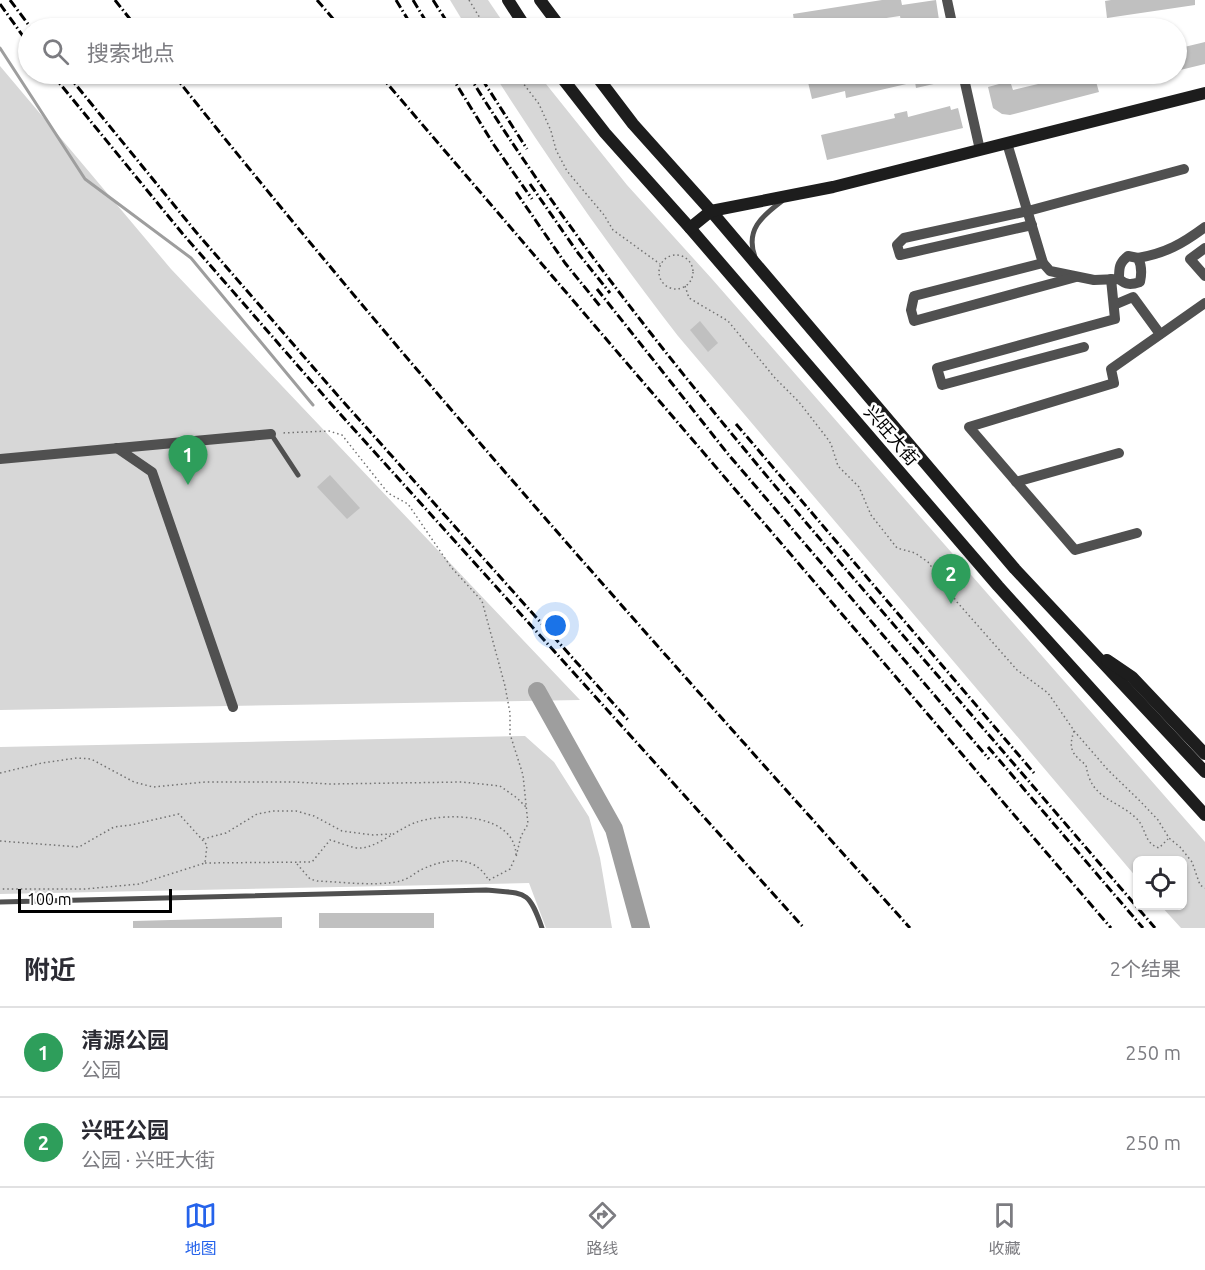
<!DOCTYPE html>
<html lang="zh">
<meta charset="utf-8">
<style>
body{margin:0;font-family:Ubuntu,"Noto Sans SC",sans-serif;background:#f2f2f3;color:#2b2b33}
.controls{position:absolute;right:18px;bottom:18px;display:grid;overflow:hidden;border-radius:9px;box-shadow:0 2px 4px #0004}
.controls button{width:54px;height:54px;display:grid;place-items:center;padding:0;border:0;border-bottom:2px solid #e1e1e2;background:#fff;color:#2b2b33;font:30px sans-serif}
.scale{position:absolute;left:18px;bottom:15px;width:154px;box-sizing:border-box;padding-left:6px;border:3px solid #000;border-top:0;font-size:16px;line-height:21px;white-space:nowrap;color:#000;-webkit-text-stroke:4px #fff;paint-order:stroke}
.you{position:absolute;left:556px;top:626px;width:21px;height:21px;margin:-15px;border:4px solid #fff;border-radius:50%;background:#1a73e8;box-shadow:0 0 0 9px #1a73e833}
.badge{display:grid;place-items:center;width:39px;height:39px;border-radius:50%;background:#2563eb;color:#fff;font-size:20px;font-weight:700}
.pin{position:absolute;translate:-50% -50px;filter:drop-shadow(0 2px 3px #0008)}
.pin::after{content:'';position:absolute;top:32px;width:21px;height:18px;background:inherit;clip-path:polygon(0 0,100% 0,50% 100%)}
.list{margin:0;padding:0;list-style:none}
h2{display:flex;justify-content:space-between;align-items:center;height:78px;margin:0;padding:0 24px;font-size:26px}
h2 small{font-size:20px;font-weight:400;color:#7c7c81}
.list li{display:grid;grid-template-columns:39px 1fr auto;gap:18px;align-items:center;box-sizing:border-box;height:90px;padding:0 24px;border-top:2px solid #e1e1e2}
.list b{display:block;font-size:22px;white-space:nowrap}
.list p{margin:0;font-size:20px;white-space:nowrap;color:#7c7c81}
.list em{font-size:20px;font-style:normal;color:#7c7c81}
.icon{flex:none;width:33px;height:33px;fill:none;stroke:currentColor;stroke-width:2;stroke-linecap:round;stroke-linejoin:round}
.map{position:relative;flex:none;width:1205px;height:928px;overflow:hidden}
.search{position:absolute;background:#fff;box-shadow:0 2px 4px #0004;left:18px;right:18px;top:18px;height:66px;display:flex;align-items:center;gap:15px;box-sizing:border-box;padding:0 21px;border-radius:33px;color:#7c7c81;font-size:22px}
.sheet{height:258px;background:#fff}
nav{display:flex;justify-content:space-around;align-items:center;box-sizing:border-box;height:84px;border-top:2px solid #e1e1e2;background:#fff;font-size:16px;color:#7c7c81}
nav a{display:grid;justify-items:center;gap:3px}
nav .on{color:#2563eb}
.map>svg:first-child{display:block}
.green{fill:#d7d7d7}
.lines{fill:none;stroke-linecap:round;stroke-linejoin:round}
.stream{stroke:#9e9e9e;stroke-width:3}
.river{stroke:#9e9e9e;stroke-width:18}
.building{fill:#c0c0c0}
.path{stroke:#727272;stroke-width:1.5;stroke-dasharray:1.5 3;stroke-linecap:butt}
.lane{stroke:#505050;stroke-width:5}
.street{stroke:#505050;stroke-width:10}
.secondary{stroke:#1d1d1d;stroke-width:12}
.rail{stroke:#000;stroke-width:3;stroke-dasharray:9 3 1.5 3;stroke-linecap:butt}
.labels{text-anchor:middle;dominant-baseline:central;stroke-width:5;stroke-linejoin:round;paint-order:stroke}
.street-label{font-size:18px;fill:#000;stroke:#fff}
</style>
<div class="map">
<svg width="1205" height="928" viewBox="0 0 1205 928">
<rect width="100%" height="100%" fill="#fff"/>
<g class="green">
<polygon points="450,0 488,0 507,28 467,28"/>
<polygon points="0,66 171,269 580,700 0,710"/>
<path d="M494 74H538L627 185 712 279 1205 842V928H1181L1161 906H1182V860H1138L1137 878 678 336C613 252 551 164 494 74Z"/>
<polygon points="525,736 554,762 589,817 600,858 612,928 546,928 529,883 0,894 0,747"/>
</g>
<g class="lines">
<polyline class="stream" points="0,48 85,179 191,258 313,405"/>
<polyline class="river" points="537,691 614,829 641,928"/>
</g>
<g class="building">
<polygon points="882,0 901,0 902,5 936,0 939,20 902,26 900,16 818,28 795,28 793,14"/>
<polygon points="1111,0 1195,0 1195,5 1107,18 1105,1"/>
<polygon points="1205,42 1205,64 1176,71 1176,49"/>
<polygon points="829,74 843,74 844,77 859,74 956,74 956,79 916,88 915,82 846,98 845,91 812,99 807,78"/>
<polygon points="1080,74 1095,78 1099,92 1010,115 1002,114 993,108 988,87 1010,81 1013,90"/>
<polygon points="1120,74 1152,74 1152,77 1123,84"/>
<polygon points="950,106 951,110 958,108 963,128 827,160 821,135 895,118 894,114 907,111 908,117"/>
<polygon points="700,321 718,343 708,352 690,330"/>
<polygon points="330,475 360,508 347,519 317,487"/>
<rect x="319" y="913" width="115" height="15"/>
<polygon points="282,917 282,928 133,928 133,921"/>
</g>
<g class="lines">
<g class="path">
<polyline points="469,0 486,28"/>
<polyline points="516,74 539,104 551,131 556,150 567,171 604,215 613,230 660,264"/>
<circle cx="676" cy="272" r="17"/>
<polyline points="685,286 689,298 728,321 775,378 799,402 827,438 831,444 838,466 859,487 871,515 897,548 915,553 928,562 957,602 1017,670 1048,693 1075,732 1108,770 1141,802 1158,820 1169,838 1180,847 1192,862 1200,885 1205,888"/>
<path d="M1074 731C1068 749 1072 754 1086 765 1091 801 1118 799 1138 820 1147 831 1144 843 1159 848L1168 839"/>
<polyline points="0,773 42,763 77,758 91,759 134,782 153,787 205,782 293,782 330,784 462,782 500,786 517,798 526,807"/>
<polyline points="203,839 226,833 257,814 273,811 296,811 314,816 342,831 373,835 391,834"/>
<polyline points="0,841 79,847 114,827 131,825 179,814 207,845 205,863 139,884 85,889 0,889"/>
<path d="M205 863 312 862 330 840C339 842 353 849 362 848 379 846 401 827 417 822 447 812 517 813 516 857L521 836 528 824 523 775 510 734V713L505 686 482 601 451 567 408 504 388 493 342 435 329 431 282 433"/>
<path d="M297 864 310 879 317 881C343 882 372 886 396 882 411 879 413 873 425 868 448 858 476 855 489 881"/>
<polyline points="489,880 510,869 515,858"/>
</g>
<g class="lane">
<path d="M755 257C745 230 762 216 782 201"/>
<polyline points="271,434 298,475"/>
<path d="M0 902 486 890C525 894 528 888 542 928"/>
</g>
<g class="street">
<polyline points="947,0 953,28"/>
<polyline points="963,74 980,150"/>
<path d="M1007 143 1043 263 1050 271 1094 280 1119 279C1126 285 1131 285 1140 282 1142 273 1142 266 1138 258L1128 256C1119 263 1119 268 1119 279"/>
<polyline points="1032,225 900,255 897,245 904,238 1028,211 1184,169"/>
<polyline points="1205,248 1190,259 1205,276"/>
<path d="M1138 258C1166 253 1182 244 1205 227"/>
<polyline points="1043,263 914,296 911,310 914,321 1076,277"/>
<polyline points="1114,305 1133,297 1160,334"/>
<polyline points="1084,347 942,385 937,368 1115,319 1111,279"/>
<polyline points="117,448 152,472 233,707"/>
<polyline points="0,459 271,434"/>
<polyline points="1016,482 1119,453"/>
<polyline points="1137,533 1075,550 969,427 1114,383 1111,369 1205,303"/>
</g>
<g class="secondary">
<polyline points="508,0 526,28"/>
<polyline points="540,0 561,28"/>
<polyline points="559,74 605,133 690,228 998,586 1205,815"/>
<polyline points="595,74 633,124 711,211 1015,569 1205,772"/>
<polyline points="690,228 711,211 833,187 1205,93"/>
<polyline points="1107,660 1132,677 1205,754"/>
</g>
<g class="rail">
<polyline points="10,0 31,28"/>
<polyline points="115,0 137,28"/>
<polyline points="317,0 341,28"/>
<polyline points="396,0 413,28"/>
<polyline points="413,0 430,28"/>
<polyline points="433,0 451,28"/>
<polyline points="0,4 28,43"/>
<polyline points="52,74 182,233 332,405 804,928"/>
<polyline points="67,74 196,232 339,397 629,721"/>
<path d="M173 74C407 368 658 648 910 928"/>
<polyline points="379,74 1111,928"/>
<polyline points="450,74 494,145 532,199"/>
<path d="M468 74C578 252 713 414 849 573 951 691 1053 809 1155 928"/>
<polyline points="482,79 527,149"/>
<polyline points="530,184 578,253 610,293"/>
<polyline points="516,192 565,263 600,306"/>
<polyline points="597,289 728,454 989,759"/>
<polyline points="736,424 1034,773"/>
<polyline points="988,747 1143,928"/>
</g>
</g>
<g class="labels">
<g class="street-label">
<text transform="translate(892 435) rotate(49)">兴旺大街</text>
</g>
</g>
</svg>
<div class="controls">
<button><svg class="icon" aria-label="locate" viewBox="0 0 24 24"><circle cx="12" cy="12" r="6"/><path d="M12 2v4M12 18v4M2 12h4M18 12h4"/></svg></button>
</div>
<div class="scale">100 m</div>
<div class="you"></div>
<div class="pin badge" style="left:188px;top:485px;background:#2e9e5b">1</div>
<div class="pin badge" style="left:951px;top:604px;background:#2e9e5b">2</div>
<div class="search"><svg class="icon" aria-label="search" viewBox="0 0 24 24"><circle cx="10" cy="10" r="6"/><path d="M15 15l6 6"/></svg>搜索地点</div>
</div>
<section class="sheet">
<h2>附近<small>2个结果</small></h2>
<ul class="list">
<li><span class="badge" style="background:#2e9e5b">1</span><div><b>清源公园</b><p>公园</p></div><em>250 m</em></li>
<li><span class="badge" style="background:#2e9e5b">2</span><div><b>兴旺公园</b><p>公园 · 兴旺大街</p></div><em>250 m</em></li>
</ul>
</section>
<nav>
<a class="on"><svg class="icon" aria-label="map" viewBox="0 0 24 24"><path d="M3 6l6-2 6 2 6-2v14l-6 2-6-2-6 2zM9 4v14M15 6v14"/></svg>地图</a>
<a><svg class="icon" aria-label="directions" viewBox="0 0 24 24"><path d="M12 3l9 9-9 9-9-9zM9 14v-3h6M13 9l2 2-2 2"/></svg>路线</a>
<a><svg class="icon" aria-label="saved" viewBox="0 0 24 24"><path d="M7 4h10v16l-5-4-5 4z"/></svg>收藏</a>
</nav>
